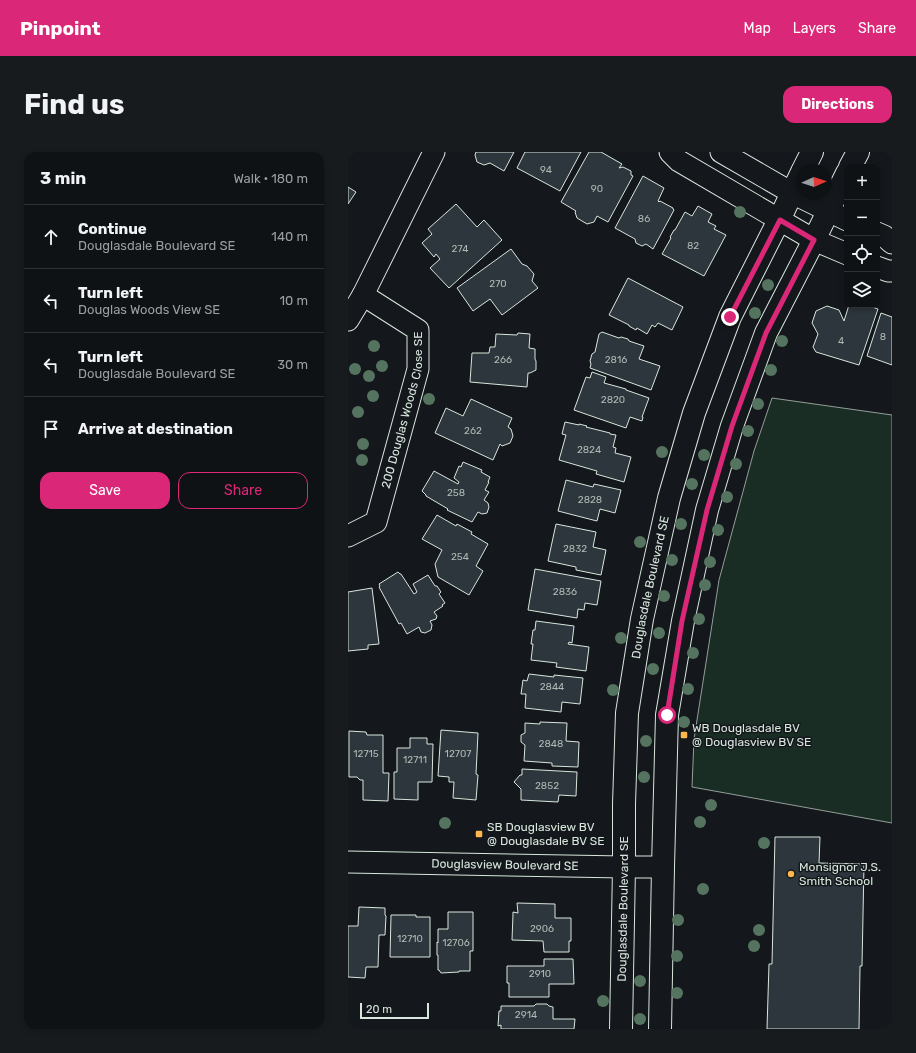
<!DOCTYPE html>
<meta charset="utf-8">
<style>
body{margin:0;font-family:Rubik,sans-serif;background:#181b1e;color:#f1f3f6}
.controls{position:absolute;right:12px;top:12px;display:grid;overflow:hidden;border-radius:8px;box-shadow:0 2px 6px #0003}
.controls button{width:36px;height:36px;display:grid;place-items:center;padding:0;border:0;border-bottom:1px solid #2f3234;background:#0f1215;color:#f1f3f6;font:20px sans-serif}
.compass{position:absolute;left:448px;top:12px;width:36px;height:36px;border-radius:50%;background:#0f1215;box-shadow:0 2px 6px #0003;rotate:87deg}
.scale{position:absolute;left:12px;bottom:10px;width:69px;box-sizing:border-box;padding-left:4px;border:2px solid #d8e6dc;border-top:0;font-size:11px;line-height:14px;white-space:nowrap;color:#d8e6dc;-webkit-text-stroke:3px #14181c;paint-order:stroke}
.stop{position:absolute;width:12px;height:12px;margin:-9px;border:3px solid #db2777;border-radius:50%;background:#fff}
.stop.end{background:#db2777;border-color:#fff;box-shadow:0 1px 4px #0008}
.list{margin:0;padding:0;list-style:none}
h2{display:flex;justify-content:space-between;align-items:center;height:52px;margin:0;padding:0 16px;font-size:17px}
h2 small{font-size:13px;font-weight:400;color:#9b9ea0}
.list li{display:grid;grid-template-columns:26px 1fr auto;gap:12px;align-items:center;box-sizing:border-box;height:64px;padding:0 16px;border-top:1px solid #2f3234}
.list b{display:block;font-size:15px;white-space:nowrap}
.list p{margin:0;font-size:13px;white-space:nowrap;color:#9b9ea0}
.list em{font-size:13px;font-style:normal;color:#9b9ea0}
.actions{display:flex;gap:8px;padding:12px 16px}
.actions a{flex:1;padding:9px 0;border:1px solid #db2777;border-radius:12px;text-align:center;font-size:14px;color:#db2777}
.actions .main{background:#db2777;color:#fff}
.icon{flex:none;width:22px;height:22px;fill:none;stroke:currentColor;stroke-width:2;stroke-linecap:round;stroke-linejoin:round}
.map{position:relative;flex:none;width:544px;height:877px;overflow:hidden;border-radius:12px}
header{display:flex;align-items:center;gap:24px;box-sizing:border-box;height:56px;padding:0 20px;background:#db2777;color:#fff}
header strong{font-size:19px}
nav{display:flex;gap:22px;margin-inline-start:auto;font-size:14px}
.intro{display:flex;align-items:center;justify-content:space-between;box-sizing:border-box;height:96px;padding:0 24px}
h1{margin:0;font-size:28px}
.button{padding:10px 18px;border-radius:12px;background:#db2777;color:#fff;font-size:14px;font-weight:700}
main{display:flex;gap:24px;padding:0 24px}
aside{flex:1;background:#0f1215;border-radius:12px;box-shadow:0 2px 6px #0003}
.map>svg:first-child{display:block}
.green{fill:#1a2d24;stroke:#939e99}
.building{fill:#2c363c;stroke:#d8e6dc}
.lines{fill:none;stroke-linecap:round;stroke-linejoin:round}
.minor-casing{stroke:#d8e6dc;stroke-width:23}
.tertiary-casing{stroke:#d8e6dc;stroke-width:24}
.minor{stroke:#14181c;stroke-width:21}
.tertiary{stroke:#14181c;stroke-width:22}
.tree{fill:#55745f}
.route{stroke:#db2777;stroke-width:5}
.poi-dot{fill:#ffb74d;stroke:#14181c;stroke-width:1.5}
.labels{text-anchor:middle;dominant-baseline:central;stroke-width:3;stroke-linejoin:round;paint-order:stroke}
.number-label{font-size:10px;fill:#adbab4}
.street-label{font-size:12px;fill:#d8e6dc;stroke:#14181c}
.poi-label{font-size:12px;fill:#d8e6dc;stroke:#14181c;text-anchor:start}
</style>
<header>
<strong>Pinpoint</strong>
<nav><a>Map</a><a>Layers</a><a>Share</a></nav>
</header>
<div class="intro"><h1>Find us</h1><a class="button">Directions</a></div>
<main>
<aside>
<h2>3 min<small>Walk · 180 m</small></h2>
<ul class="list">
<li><svg class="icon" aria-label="ahead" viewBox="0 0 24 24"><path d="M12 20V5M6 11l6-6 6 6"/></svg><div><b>Continue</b><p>Douglasdale Boulevard SE</p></div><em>140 m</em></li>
<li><svg class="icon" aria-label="left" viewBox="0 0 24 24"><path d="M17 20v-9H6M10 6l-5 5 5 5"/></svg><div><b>Turn left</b><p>Douglas Woods View SE</p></div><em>10 m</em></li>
<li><svg class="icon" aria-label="left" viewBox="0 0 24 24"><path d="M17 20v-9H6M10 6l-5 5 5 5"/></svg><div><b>Turn left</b><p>Douglasdale Boulevard SE</p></div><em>30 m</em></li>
<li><svg class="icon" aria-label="arrive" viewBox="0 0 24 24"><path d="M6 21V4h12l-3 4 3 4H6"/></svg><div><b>Arrive at destination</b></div></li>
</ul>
<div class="actions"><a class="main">Save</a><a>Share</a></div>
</aside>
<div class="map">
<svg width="544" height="877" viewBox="0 0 544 877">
<rect width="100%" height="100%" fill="#14181c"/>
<polygon class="green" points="424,246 544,263 544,671 344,635 346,587 371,428 406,299"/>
<g class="building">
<polygon points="128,0 166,0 156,19 142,11 136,13 129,10 127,3"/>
<polygon points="177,0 233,0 212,39 169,16"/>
<polygon points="241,0 253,0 274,12 271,16 275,15 283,19 283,23 285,24 260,70 249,64 246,70 239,72 229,66 227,60 228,59 213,50"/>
<polygon points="295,24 316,36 310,49 311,50 312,49 325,56 325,57 326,58 305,97 298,92 294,94 288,91 287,87 267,76"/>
<polygon points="0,35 8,40 0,52"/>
<polygon points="108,52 129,75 136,68 154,88 101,136 82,116 92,107 88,102 86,105 74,91 84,82 80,77"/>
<polygon points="350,54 364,62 360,70 368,74 366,77 378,83 356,124 314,102 323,86 322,85 326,78 327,78 337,60 344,64"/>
<polygon points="163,97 174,112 179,114 186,122 184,129 190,136 154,163 142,147 125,159 109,136"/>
<polygon points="280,126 335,155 324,178 310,171 307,175 304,173 299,182 289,176 288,178 281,174 281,173 261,163"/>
<polygon points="501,153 518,153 530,157 511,213 468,200 465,195 470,182 464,171 468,159 479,154 491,158 496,169"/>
<polygon points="533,161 544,165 544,213 519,204"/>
<polygon points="254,180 271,186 273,185 280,187 281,189 296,194 291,207 312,214 303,238 242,216 243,212 242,209 244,202 247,200 251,182"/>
<polygon points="170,181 182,182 181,196 187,197 187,207 188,209 188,218 182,221 180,221 179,235 122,230 124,201 141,201 142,195 147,195 148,182 169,183"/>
<polygon points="244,220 258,225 256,231 278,237 278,238 301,246 294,265 295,265 294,269 282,265 278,276 226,258 238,225 242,226"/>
<polygon points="123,247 164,266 160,275 163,277 165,284 162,291 154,294 152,292 145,308 87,281 98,256 115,264"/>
<polygon points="217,270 231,273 231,272 239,274 238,275 262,281 262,282 268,283 265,295 268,296 267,301 283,305 276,330 248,322 249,319 211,308 218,283 214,282"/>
<polygon points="115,310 134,318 133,320 142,325 140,330 141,330 137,338 141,340 136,348 140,351 141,355 139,361 134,362 130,360 124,370 99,358 100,357 78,344 78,343 74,339 86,319 110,332 111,330 106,326 111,314 113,315"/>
<polygon points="218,328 245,335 246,332 273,338 267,361 252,357 249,369 210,359"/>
<polygon points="89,363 108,374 109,372 124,380 123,382 140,392 128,414 135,419 121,443 90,425 87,412 94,398 74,387"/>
<polygon points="208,372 248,380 245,395 258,398 253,423 228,418 228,415 200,409"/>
<polygon points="187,417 253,429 249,453 237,451 236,458 230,457 229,466 180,458"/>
<polygon points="50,420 52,422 53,422 66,442 69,440 65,432 80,423 87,434 89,434 93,440 91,442 97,451 94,453 95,454 86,460 89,464 88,467 82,469 84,473 83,478 77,481 73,480 71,475 59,482 53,471 51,472 31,435 32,434 31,432"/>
<polygon points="24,436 31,492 20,493 20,497 0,499 0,440"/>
<polygon points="188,469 226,474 224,491 221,490 220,492 241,495 238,519 208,515 209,511 183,508 185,492 183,492 185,478 187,478"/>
<polygon points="181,522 206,525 206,523 235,526 232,552 214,550 213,560 177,556 178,542 173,542 175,528 179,529"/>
<polygon points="192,570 219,571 218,589 231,590 230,615 204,614 204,611 176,609 177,593 173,590 173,583 177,581 177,571 192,572"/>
<polygon points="93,578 130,581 128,622 130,623 128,648 105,646 106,630 101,630 101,625 90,624"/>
<polygon points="1,579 18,580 19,583 35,583 35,621 41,621 40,649 15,648 15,628 12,628 9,625 1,625"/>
<polygon points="62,586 79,586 79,592 85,592 84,630 70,630 70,648 46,647 46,620 49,620 49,596 62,596"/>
<polygon points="174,617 229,620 228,644 211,643 210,650 173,648 173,637 166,630 172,623 174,623"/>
<polygon points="427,685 472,685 471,711 516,712 514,814 512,814 512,815 511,877 419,877 421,812 424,812"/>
<polygon points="169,751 207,752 207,766 223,766 223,789 221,789 221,800 196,800 195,789 164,788 165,762 165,760 170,761"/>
<polygon points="11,755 37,756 37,763 38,764 37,783 31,783 30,815 18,815 17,826 0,825 0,774 10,774"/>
<polygon points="100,760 125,760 125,799 122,799 122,819 111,819 111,820 93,821 91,818 90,818 90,803 89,803 89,790 90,791 90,777 100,777"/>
<polygon points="43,763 68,763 68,765 82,765 82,805 42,805"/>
<polygon points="196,807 225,807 226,832 201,832 201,845 161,845 161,831 159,831 159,814 196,814"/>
<polygon points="188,852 199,852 201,854 205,855 205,867 227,867 226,877 153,877 153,873 150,874 151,859 153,859 153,854 186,854"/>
</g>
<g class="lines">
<defs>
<g id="minor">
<polyline points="322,0 331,9 466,88 499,102"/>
<polyline points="373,0 444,41 499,68"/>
<polyline points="529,81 536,84 544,91"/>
<polyline points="529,115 540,119 544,119"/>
<polyline points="0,168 15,143 86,0"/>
<path id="s1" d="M0 384 28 370 70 217V178L15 143"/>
<path id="s2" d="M0 710 276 715H315"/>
</g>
<g id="tertiary">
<polyline points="502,15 510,0"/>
<polyline points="455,18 464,0"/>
<path id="s3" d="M273 877 276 715V652L279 561 294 467 321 346 346 261 382 165 431 68 454 20"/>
<polyline points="312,877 315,715 319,563 335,469 359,358 384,274 418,181 466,88 499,21"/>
</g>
</defs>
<use href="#minor" class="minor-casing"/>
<use href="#tertiary" class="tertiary-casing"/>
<use href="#minor" class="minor"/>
<use href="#tertiary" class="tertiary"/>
</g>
<g class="tree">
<circle cx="392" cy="60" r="6"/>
<circle cx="420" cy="133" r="6"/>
<circle cx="407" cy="161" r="6"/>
<circle cx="434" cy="189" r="6"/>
<circle cx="26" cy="194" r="6"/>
<circle cx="34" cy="214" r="6"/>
<circle cx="7" cy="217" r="6"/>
<circle cx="423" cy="218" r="6"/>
<circle cx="21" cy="224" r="6"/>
<circle cx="25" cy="244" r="6"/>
<circle cx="81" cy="247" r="6"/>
<circle cx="410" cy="252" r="6"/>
<circle cx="10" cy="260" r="6"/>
<circle cx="400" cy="279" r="6"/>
<circle cx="15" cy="292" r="6"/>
<circle cx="314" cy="300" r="6"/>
<circle cx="356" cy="303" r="6"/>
<circle cx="14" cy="308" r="6"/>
<circle cx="388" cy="312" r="6"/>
<circle cx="344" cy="332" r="6"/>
<circle cx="379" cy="345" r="6"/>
<circle cx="333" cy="372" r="6"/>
<circle cx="370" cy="378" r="6"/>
<circle cx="292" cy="390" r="6"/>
<circle cx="324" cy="408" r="6"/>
<circle cx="362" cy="410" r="6"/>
<circle cx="357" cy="433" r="6"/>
<circle cx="316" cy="444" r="6"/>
<circle cx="351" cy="467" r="6"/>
<circle cx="311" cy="481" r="6"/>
<circle cx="273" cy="486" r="6"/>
<circle cx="345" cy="501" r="6"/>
<circle cx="305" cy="517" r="6"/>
<circle cx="340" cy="537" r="6"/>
<circle cx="265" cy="538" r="6"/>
<circle cx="336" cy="570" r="6"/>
<circle cx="298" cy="589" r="6"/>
<circle cx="296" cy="625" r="6"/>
<circle cx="363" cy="653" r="6"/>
<circle cx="352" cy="670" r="6"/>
<circle cx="97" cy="671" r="6"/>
<circle cx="416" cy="691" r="6"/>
<circle cx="355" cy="737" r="6"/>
<circle cx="330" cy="768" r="6"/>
<circle cx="411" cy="778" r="6"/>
<circle cx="406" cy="794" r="6"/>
<circle cx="329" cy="804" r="6"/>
<circle cx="292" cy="829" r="6"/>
<circle cx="329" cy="841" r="6"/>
<circle cx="255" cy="849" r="6"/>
<circle cx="292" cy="867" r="6"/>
</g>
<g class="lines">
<polyline class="route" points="319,563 334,469 359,358 384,274 418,181 466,88 432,68 382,165"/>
</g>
<g class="poi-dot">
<rect x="332" y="579" width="8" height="8" rx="2"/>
<rect x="127" y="678" width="8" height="8" rx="2"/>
<circle cx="443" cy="722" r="4"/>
</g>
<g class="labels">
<g class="number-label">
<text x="198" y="18">94</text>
<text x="249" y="37">90</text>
<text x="296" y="67">86</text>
<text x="345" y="94">82</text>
<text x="112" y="97">274</text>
<text x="150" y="132">270</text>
<text x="535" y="185">8</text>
<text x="493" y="189">4</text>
<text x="155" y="208">266</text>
<text x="268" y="208">2816</text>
<text x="265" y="248">2820</text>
<text x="125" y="279">262</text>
<text x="241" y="298">2824</text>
<text x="108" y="341">258</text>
<text x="242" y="348">2828</text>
<text x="227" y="397">2832</text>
<text x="112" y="405">254</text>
<text x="217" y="440">2836</text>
<text x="204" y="535">2844</text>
<text x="203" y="592">2848</text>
<text x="18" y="602">12715</text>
<text x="110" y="602">12707</text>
<text x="67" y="608">12711</text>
<text x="199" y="634">2852</text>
<text x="194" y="777">2906</text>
<text x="62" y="787">12710</text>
<text x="108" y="791">12706</text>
<text x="192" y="822">2910</text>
<text x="178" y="863">2914</text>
</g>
<g class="street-label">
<text stroke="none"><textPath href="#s1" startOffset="147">200 Douglas Woods Close SE</textPath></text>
<text stroke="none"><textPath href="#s3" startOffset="444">Douglasdale Boulevard SE</textPath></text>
<text stroke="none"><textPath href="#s2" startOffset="157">Douglasview Boulevard SE</textPath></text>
<text stroke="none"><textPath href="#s3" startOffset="120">Douglasdale Boulevard SE</textPath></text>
</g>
<g class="poi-label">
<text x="344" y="576">WB Douglasdale BV<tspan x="344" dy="14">@ Douglasview BV SE</tspan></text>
<text x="139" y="675">SB Douglasview BV<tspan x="139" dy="14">@ Douglasdale BV SE</tspan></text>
<text x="451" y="715">Monsignor J.S.<tspan x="451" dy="14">Smith School</tspan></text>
</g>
</g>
</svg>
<div class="controls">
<button>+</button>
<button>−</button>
<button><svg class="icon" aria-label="locate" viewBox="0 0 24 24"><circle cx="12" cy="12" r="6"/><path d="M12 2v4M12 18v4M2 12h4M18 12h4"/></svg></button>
<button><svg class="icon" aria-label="layers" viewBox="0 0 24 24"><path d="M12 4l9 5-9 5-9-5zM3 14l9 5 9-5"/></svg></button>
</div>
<svg class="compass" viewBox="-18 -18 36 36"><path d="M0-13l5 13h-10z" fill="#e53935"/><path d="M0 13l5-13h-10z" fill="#9b9ea0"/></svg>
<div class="scale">20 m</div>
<div class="stop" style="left:319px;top:563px"></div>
<div class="stop end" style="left:382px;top:165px"></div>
</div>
</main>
